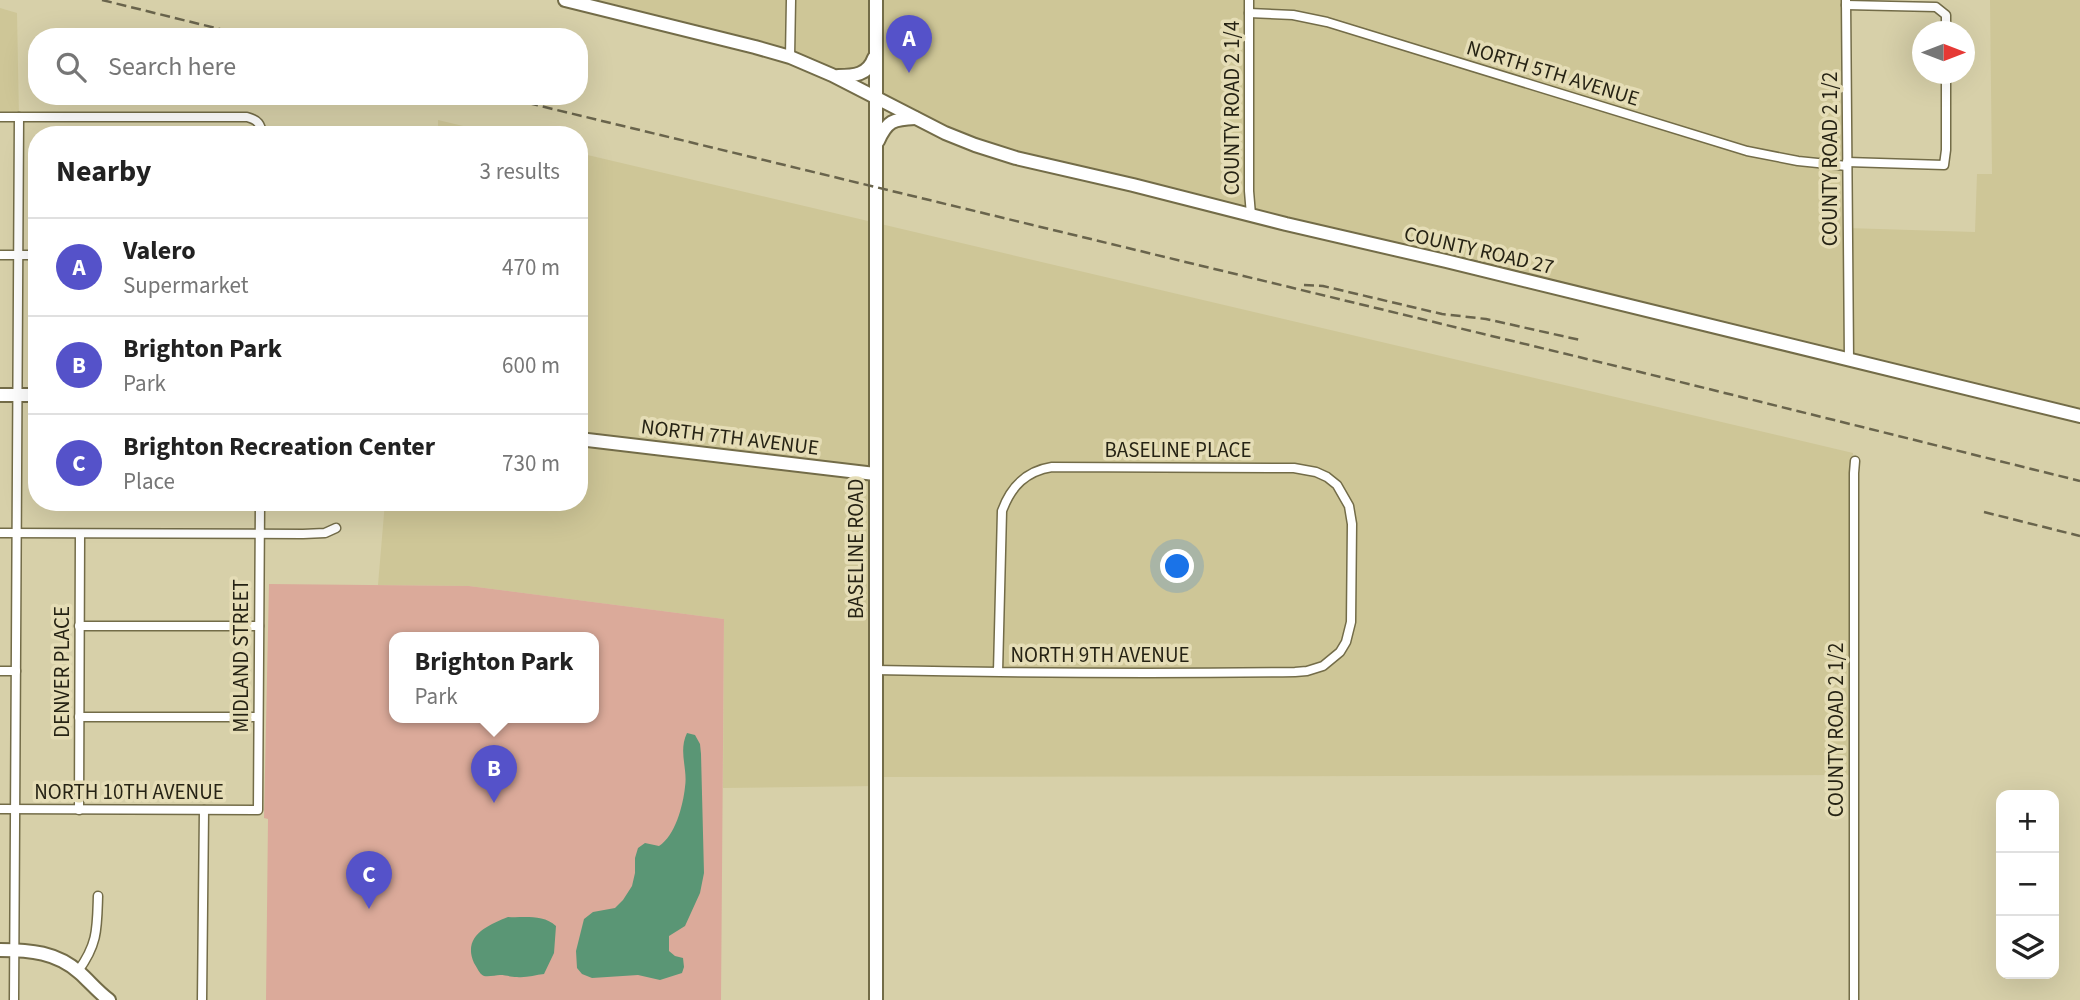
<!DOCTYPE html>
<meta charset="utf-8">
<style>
body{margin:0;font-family:"Source Sans 3",sans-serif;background:#f6f6f6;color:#222}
.controls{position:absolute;right:21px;bottom:21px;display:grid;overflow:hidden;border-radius:14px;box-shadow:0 7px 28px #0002}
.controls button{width:63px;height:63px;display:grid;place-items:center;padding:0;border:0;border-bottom:2px solid #e0e0e0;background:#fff;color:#222;font:35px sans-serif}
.compass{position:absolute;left:1912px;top:21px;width:63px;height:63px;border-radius:50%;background:#fff;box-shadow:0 7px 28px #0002;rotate:90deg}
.you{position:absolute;left:1178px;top:567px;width:24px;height:24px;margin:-18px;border:5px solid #fff;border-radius:50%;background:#1a73e8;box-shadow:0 0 0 10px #1a73e833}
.badge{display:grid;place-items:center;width:46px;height:46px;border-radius:50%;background:#5552c9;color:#fff;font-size:23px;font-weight:700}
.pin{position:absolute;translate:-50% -58px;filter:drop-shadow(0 2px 4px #0008)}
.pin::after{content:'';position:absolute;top:37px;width:24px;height:21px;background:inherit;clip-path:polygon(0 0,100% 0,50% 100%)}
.popup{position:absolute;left:389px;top:632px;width:210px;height:91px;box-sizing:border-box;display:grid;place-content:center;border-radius:14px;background:#fff;filter:drop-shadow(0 2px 5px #0005);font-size:23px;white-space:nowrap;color:#767676}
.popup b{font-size:26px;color:#222}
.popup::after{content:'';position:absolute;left:50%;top:100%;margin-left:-14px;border:14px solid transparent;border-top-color:#fff}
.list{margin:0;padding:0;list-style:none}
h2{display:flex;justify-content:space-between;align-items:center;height:91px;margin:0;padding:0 28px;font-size:30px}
h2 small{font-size:23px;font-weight:400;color:#767676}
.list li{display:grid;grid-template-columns:46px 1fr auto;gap:21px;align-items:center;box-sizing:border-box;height:98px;padding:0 28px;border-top:2px solid #e0e0e0}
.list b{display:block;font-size:26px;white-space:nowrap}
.list p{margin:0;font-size:23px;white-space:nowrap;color:#767676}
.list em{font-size:23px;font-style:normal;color:#767676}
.icon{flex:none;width:38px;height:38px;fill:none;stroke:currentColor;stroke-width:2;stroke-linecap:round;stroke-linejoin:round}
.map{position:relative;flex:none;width:2080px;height:1000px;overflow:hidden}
.search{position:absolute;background:#fff;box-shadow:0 7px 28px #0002;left:28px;top:28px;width:560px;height:77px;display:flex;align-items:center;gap:18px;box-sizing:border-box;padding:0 24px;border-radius:28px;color:#767676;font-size:26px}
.panel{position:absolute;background:#fff;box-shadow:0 7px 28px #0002;left:28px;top:126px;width:560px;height:385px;border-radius:28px}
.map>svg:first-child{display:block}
.built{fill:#cec697}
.green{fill:#dbaa9a;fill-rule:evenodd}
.water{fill:#5a9675}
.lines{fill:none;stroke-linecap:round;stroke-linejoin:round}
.street-casing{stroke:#736c48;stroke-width:11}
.secondary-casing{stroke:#736c48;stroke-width:16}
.street{stroke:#fff;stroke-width:8}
.secondary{stroke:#fff;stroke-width:12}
.rail{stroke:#69644c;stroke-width:2.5;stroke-dasharray:10 5;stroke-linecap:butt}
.labels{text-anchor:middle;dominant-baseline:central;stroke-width:7;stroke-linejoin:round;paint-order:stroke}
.street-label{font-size:21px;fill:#262314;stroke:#e5ddb6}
</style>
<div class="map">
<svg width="2080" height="1000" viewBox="0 0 2080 1000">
<rect width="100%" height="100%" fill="#d7d0a9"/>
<g class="built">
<polygon points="565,0 1846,0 1847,228 1975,232 1977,174 1992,174 1990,0 2080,0 2080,416 1016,158 876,99 876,58 856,76"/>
<polygon points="0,8 17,13 19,117 0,117"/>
<polygon points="438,120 501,135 438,135"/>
<polygon points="579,153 1853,453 1853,775 876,777 876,786 723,788 724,619 469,586 378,585 385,502 579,502"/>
</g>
<path class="green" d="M269 584 469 586 724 619 721 1000H266L268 819 264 818ZM394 637H594V717H394Z"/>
<g class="water">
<path d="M687 733 695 735 700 744 701 754 704 873 700 893 685 926 669 936V951L675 956 683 958 684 967 682 973 660 980 638 975 592 978 582 974 577 968 576 951 584 919 593 912 615 908 623 900 632 886 635 873V858L638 848 645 843 659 846C675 836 683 806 685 787 688 768 678 752 687 733Z"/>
<path d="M508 917C524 918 543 914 556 926L554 953 544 974C535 975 526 978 517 977 511 977 506 975 500 975 496 975 489 977 484 976 479 974 477 967 474 963 462 936 488 925 508 917Z"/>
</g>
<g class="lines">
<defs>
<g id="street">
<polyline points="1249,0 1249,191 1251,215"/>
<polyline points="1846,0 1849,360"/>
<polyline points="1846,5 1936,7 1946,15 1946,32"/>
<polyline points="1249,13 1293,15 1327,22 1747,151 1798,161 1847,166"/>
<polyline points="790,57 791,0"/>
<path d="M0 117H247C258 120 261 124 262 135"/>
<polyline points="1847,162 1944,165 1946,150 1946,74"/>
<polyline points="0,255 37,255"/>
<polyline points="0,533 303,534 325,533 336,528"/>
<polyline points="79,626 259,626"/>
<path d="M875 670C1015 673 1155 674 1295 672L1307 671 1323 666 1340 652 1346 642 1351 622 1352 524 1349 506 1337 485 1327 477 1316 472 1294 468 1052 467C1026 471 1011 486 1002 511L998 672"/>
<polyline points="0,671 16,671"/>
<polyline points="79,717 258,717"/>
<polyline points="0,809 258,810 260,502"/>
<polyline points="79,810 80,534"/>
<path d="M78 971C98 944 97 928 98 896"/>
<polyline points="14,1000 19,117"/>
<polyline points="202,1000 204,810"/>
<polyline points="1854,1000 1854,473 1855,461"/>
</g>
<g id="secondary">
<polyline points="565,0 755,47 790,57 832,75 945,133 975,145 1016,158 1133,185 1286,224 1446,261 2080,416"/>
<polyline points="876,0 876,1000"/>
<path d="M838 76C854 76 868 75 874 58"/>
<path d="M878 141C887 121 893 119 915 118"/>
<polyline points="0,395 37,395"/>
<polyline points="579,439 875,474"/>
<path d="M0 950C30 950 57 952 80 973 90 982 98 992 109 1000"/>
</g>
</defs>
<use href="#street" class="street-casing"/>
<use href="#secondary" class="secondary-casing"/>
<use href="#street" class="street"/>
<use href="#secondary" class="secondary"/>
<g class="rail">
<polyline points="102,0 252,37"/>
<polyline points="499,96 1620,367 2080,481"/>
<polyline points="1304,285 1323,286 1442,314 1486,319 1580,340"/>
<polyline points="1984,512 2080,536"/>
</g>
</g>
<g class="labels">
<g class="street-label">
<text transform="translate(1553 73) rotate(17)">NORTH 5TH AVENUE</text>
<text transform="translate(1232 108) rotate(-90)">COUNTY ROAD 2 1/4</text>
<text transform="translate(1830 159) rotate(-90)">COUNTY ROAD 2 1/2</text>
<text transform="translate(1479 250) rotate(13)">COUNTY ROAD 27</text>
<text transform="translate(730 437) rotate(7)">NORTH 7TH AVENUE</text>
<text x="1178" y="450">BASELINE PLACE</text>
<text transform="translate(856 549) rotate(-90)">BASELINE ROAD</text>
<text x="1100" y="655">NORTH 9TH AVENUE</text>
<text transform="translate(241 656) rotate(-90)">MIDLAND STREET</text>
<text transform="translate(62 672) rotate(-90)">DENVER PLACE</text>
<text transform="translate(1836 730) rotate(-90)">COUNTY ROAD 2 1/2</text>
<text x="129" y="792">NORTH 10TH AVENUE</text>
</g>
</g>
</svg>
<div class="controls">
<button>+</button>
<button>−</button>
<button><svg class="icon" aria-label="layers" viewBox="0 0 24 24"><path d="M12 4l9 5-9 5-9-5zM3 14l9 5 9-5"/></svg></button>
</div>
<svg class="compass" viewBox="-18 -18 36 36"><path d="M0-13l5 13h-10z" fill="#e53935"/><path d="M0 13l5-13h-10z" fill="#767676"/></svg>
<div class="you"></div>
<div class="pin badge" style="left:909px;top:73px">A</div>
<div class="pin badge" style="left:494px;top:803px">B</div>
<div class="popup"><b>Brighton Park</b>Park</div>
<div class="pin badge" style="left:369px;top:909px">C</div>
<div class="search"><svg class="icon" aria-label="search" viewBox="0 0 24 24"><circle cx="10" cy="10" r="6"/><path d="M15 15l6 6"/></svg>Search here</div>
<section class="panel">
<h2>Nearby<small>3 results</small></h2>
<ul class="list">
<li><span class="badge">A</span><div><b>Valero</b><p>Supermarket</p></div><em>470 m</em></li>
<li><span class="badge">B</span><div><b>Brighton Park</b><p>Park</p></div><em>600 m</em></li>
<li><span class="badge">C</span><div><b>Brighton Recreation Center</b><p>Place</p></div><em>730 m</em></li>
</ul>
</section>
</div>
